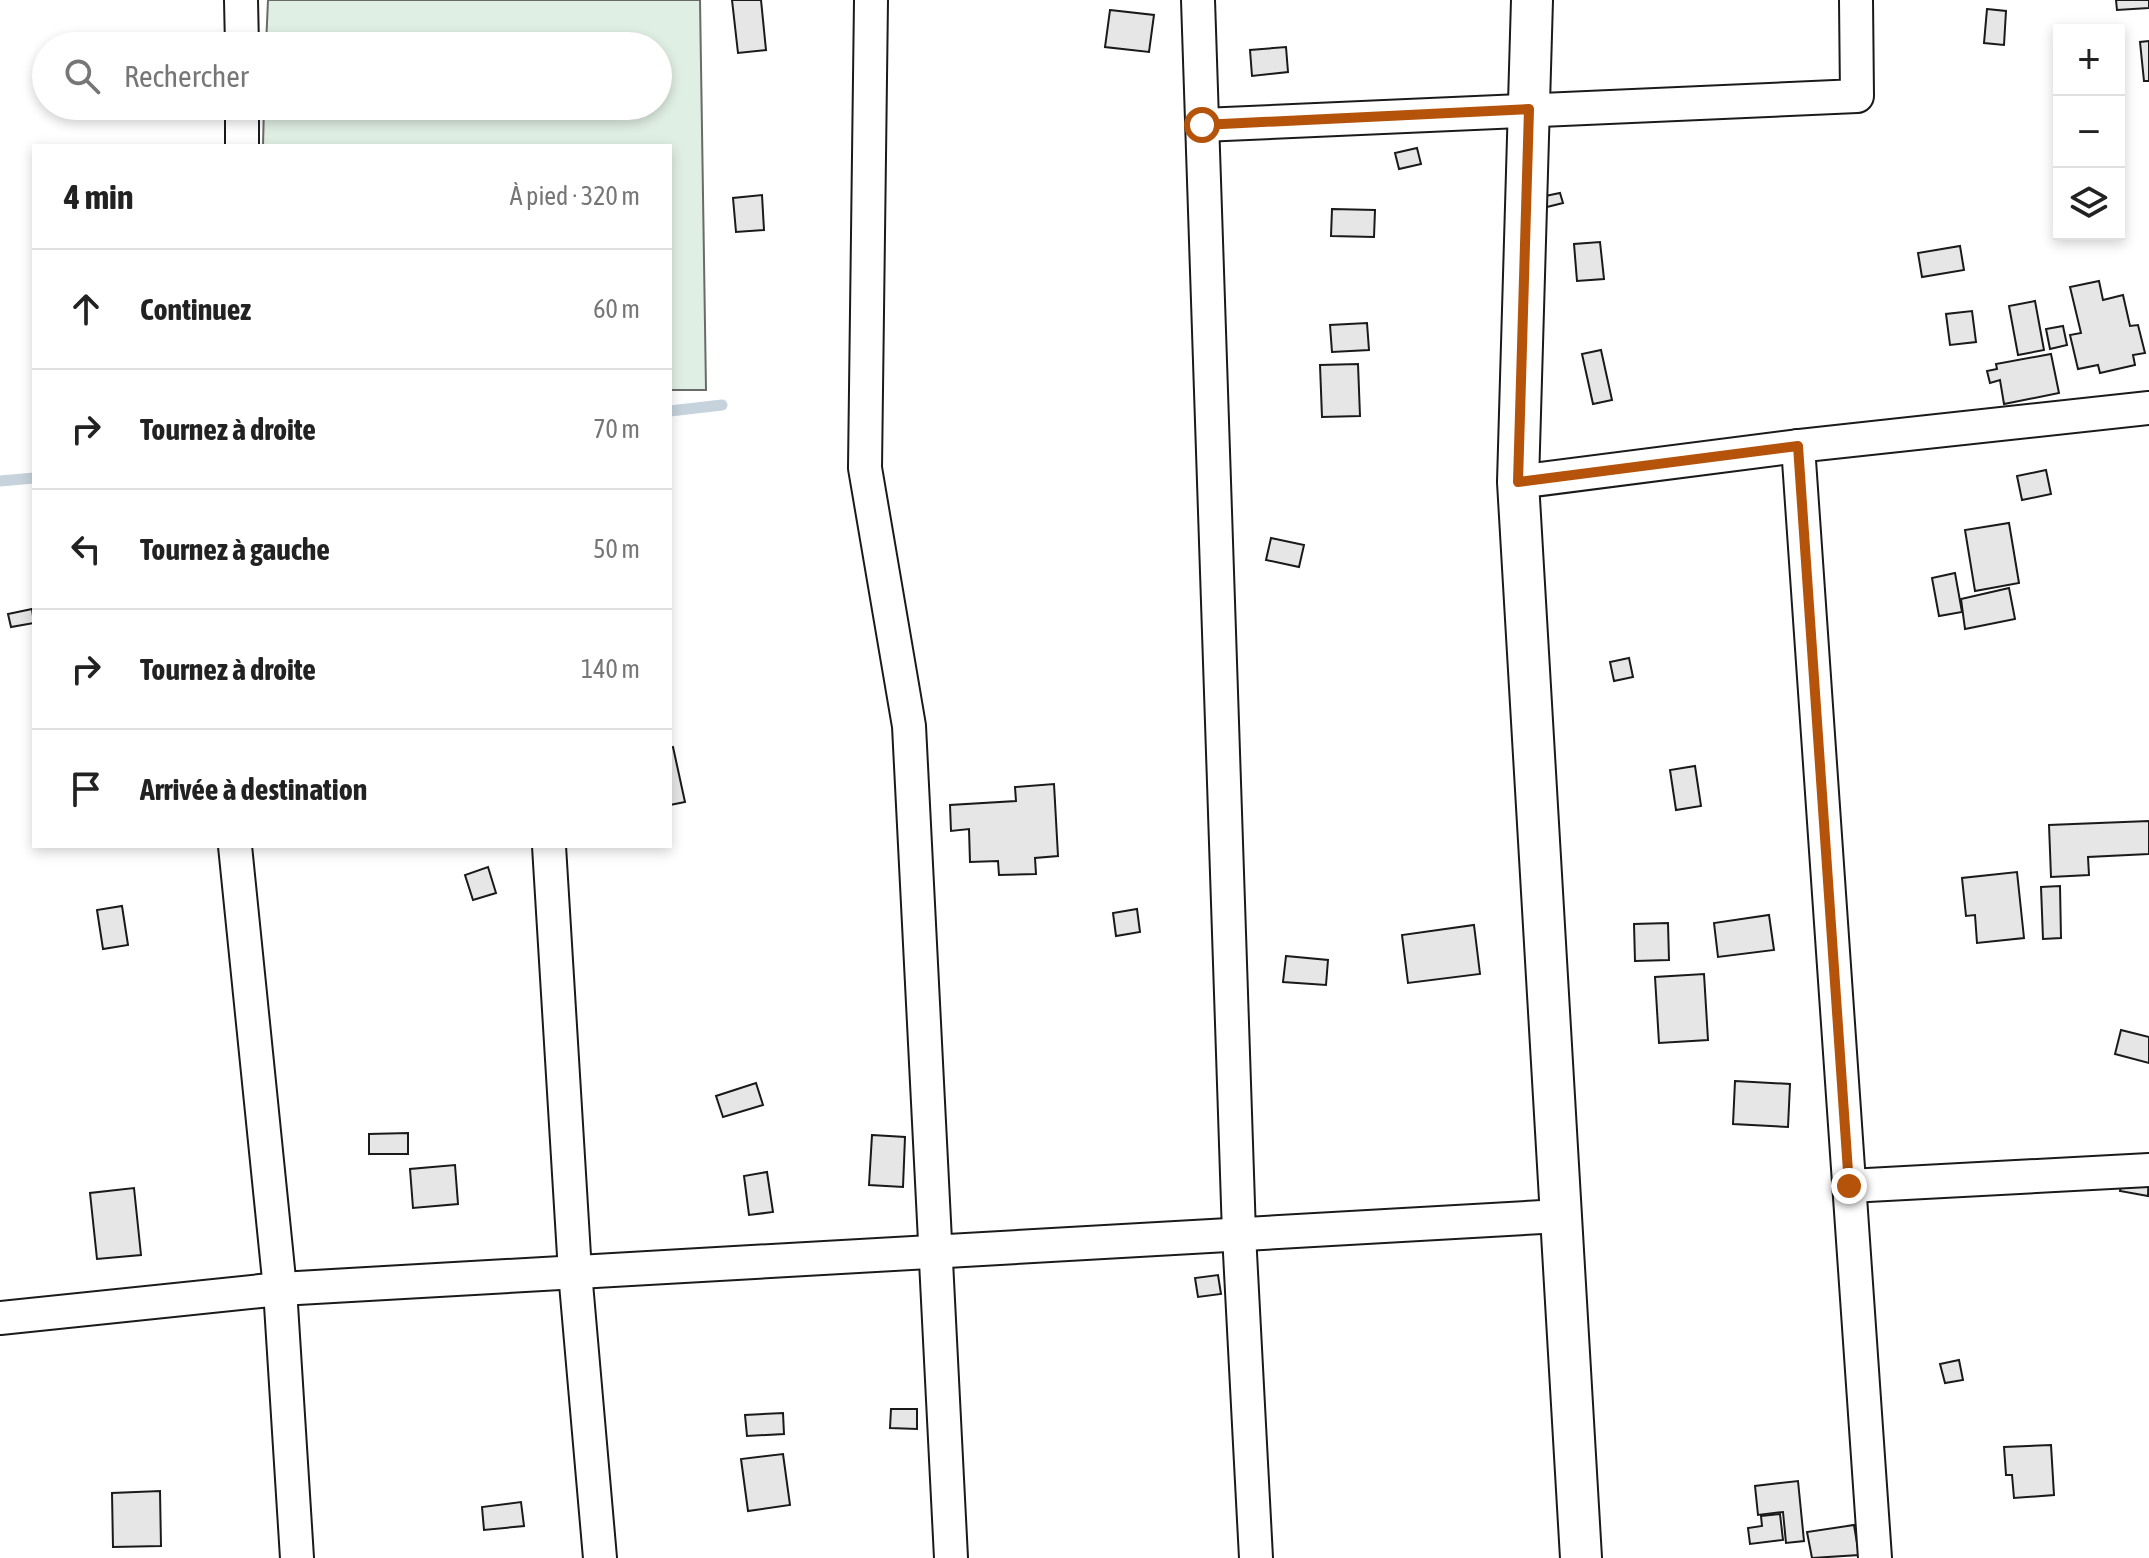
<!DOCTYPE html>
<html lang="fr">
<meta charset="utf-8">
<style>
body{margin:0;font-family:"Asap Condensed",sans-serif;background:#f2f2f2;color:#222}
.controls{position:absolute;right:24px;top:24px;display:grid;overflow:hidden;border-radius:0px;box-shadow:0 4px 12px #0003}
.controls button{width:72px;height:72px;display:grid;place-items:center;padding:0;border:0;border-bottom:2px solid #e0e0e0;background:#fff;color:#222;font:40px sans-serif}
.stop{position:absolute;width:24px;height:24px;margin:-18px;border:6px solid #b45309;border-radius:50%;background:#fff}
.stop.end{background:#b45309;border-color:#fff;box-shadow:0 2px 8px #0008}
.list{margin:0;padding:0;list-style:none}
h2{display:flex;justify-content:space-between;align-items:center;height:104px;margin:0;padding:0 32px;font-size:34px}
h2 small{font-size:26px;font-weight:400;color:#767676}
.list li{display:grid;grid-template-columns:52px 1fr auto;gap:24px;align-items:center;box-sizing:border-box;height:120px;padding:0 32px;border-top:2px solid #e0e0e0}
.list b{display:block;font-size:30px;white-space:nowrap}
.list em{font-size:26px;font-style:normal;color:#767676}
.icon{flex:none;width:44px;height:44px;fill:none;stroke:currentColor;stroke-width:2;stroke-linecap:round;stroke-linejoin:round}
.map{position:relative;flex:none;width:2149px;height:1558px;overflow:hidden}
.search{position:absolute;background:#fff;box-shadow:0 4px 12px #0003;left:32px;top:32px;width:640px;height:88px;display:flex;align-items:center;gap:20px;box-sizing:border-box;padding:0 28px;border-radius:44px;color:#767676;font-size:30px}
.panel{position:absolute;background:#fff;box-shadow:0 4px 12px #0003;left:32px;top:144px;width:640px;height:704px;border-radius:0px}
.map>svg:first-child{display:block}
.green{fill:#e0efe3;stroke:#6a6a6a;stroke-width:2}
.lines{fill:none;stroke-linecap:round;stroke-linejoin:round}
.stream{stroke:#c6d2dc;stroke-width:11}
.building{fill:#e6e6e6;stroke:#1a1a1a;stroke-width:2}
.minor-casing{stroke:#1a1a1a;stroke-width:36}
.tertiary-casing{stroke:#1a1a1a;stroke-width:44}
.minor{stroke:#fff;stroke-width:32}
.tertiary{stroke:#fff;stroke-width:40}
.route{stroke:#b45309;stroke-width:10}
</style>
<div class="map">
<svg width="2149" height="1558" viewBox="0 0 2149 1558">
<rect width="100%" height="100%" fill="#fff"/>
<polygon class="green" points="268,0 700,0 706,390 670,390 670,146 263,146 264,106 658,106 658,46 266,46"/>
<g class="lines">
<g class="stream">
<polyline points="670,411 722,405"/>
<polyline points="0,481 34,478"/>
</g>
</g>
<g class="building">
<polygon points="732,0 761,0 766,50 738,53"/>
<polygon points="2116,0 2149,0 2149,8 2117,10"/>
<polygon points="1987,9 2006,11 2004,45 1984,43"/>
<polygon points="1110,10 1154,15 1149,52 1105,47"/>
<polygon points="2149,41 2149,81 2144,81 2140,42"/>
<polygon points="1286,47 1288,72 1252,76 1250,50"/>
<polygon points="1417,148 1421,164 1399,169 1395,153"/>
<polygon points="1560,193 1563,203 1547,207 1545,196"/>
<polygon points="762,195 764,230 736,232 733,198"/>
<polygon points="1332,209 1375,210 1374,237 1331,236"/>
<polygon points="1600,242 1604,279 1577,281 1574,244"/>
<polygon points="1960,246 1964,270 1922,277 1918,253"/>
<polygon points="2099,281 2103,300 2123,295 2130,326 2138,325 2145,353 2133,355 2135,365 2100,373 2098,365 2078,369 2070,335 2081,333 2070,287"/>
<polygon points="2035,301 2044,350 2018,355 2009,306"/>
<polygon points="1972,311 1976,342 1950,345 1946,314"/>
<polygon points="1367,323 1369,350 1332,352 1330,325"/>
<polygon points="2063,326 2067,345 2050,349 2046,329"/>
<polygon points="1601,350 1612,400 1593,404 1582,354"/>
<polygon points="2051,354 2059,393 2004,404 2000,380 1990,383 1987,371 1997,369 1996,364"/>
<polygon points="1358,364 1360,416 1322,417 1320,365"/>
<polygon points="2046,470 2051,494 2022,500 2017,476"/>
<polygon points="2009,523 2019,583 1975,591 1965,530"/>
<polygon points="1271,538 1304,545 1299,567 1266,560"/>
<polygon points="1955,573 1962,612 1939,616 1932,578"/>
<polygon points="2009,588 2015,619 1965,629 1961,599"/>
<polygon points="32,609 34,623 11,627 8,614"/>
<polygon points="1629,658 1633,677 1614,681 1610,662"/>
<polygon points="673,747 685,802 670,805 670,748"/>
<polygon points="1695,766 1701,806 1676,810 1670,770"/>
<polygon points="1054,784 1058,856 1035,858 1036,874 999,875 998,861 970,862 969,829 951,831 950,805 1016,801 1015,787"/>
<polygon points="2149,821 2149,854 2088,857 2089,875 2051,877 2049,825"/>
<polygon points="488,867 496,893 473,900 465,875"/>
<polygon points="2017,872 2024,938 1977,943 1975,915 1966,916 1962,878"/>
<polygon points="2060,886 2061,938 2043,939 2041,887"/>
<polygon points="122,906 128,945 103,949 97,910"/>
<polygon points="1137,909 1140,932 1116,936 1113,913"/>
<polygon points="1769,915 1774,950 1718,957 1714,923"/>
<polygon points="1668,923 1669,960 1635,961 1634,924"/>
<polygon points="1474,925 1480,974 1408,983 1402,935"/>
<polygon points="1286,956 1328,960 1326,985 1283,982"/>
<polygon points="1704,974 1708,1040 1659,1043 1655,977"/>
<polygon points="2121,1030 2149,1037 2149,1063 2115,1054"/>
<polygon points="1735,1081 1790,1084 1788,1127 1733,1124"/>
<polygon points="756,1083 763,1105 723,1117 716,1096"/>
<polygon points="408,1133 408,1154 369,1154 369,1134"/>
<polygon points="872,1135 905,1137 903,1187 869,1185"/>
<polygon points="2126,1155 2149,1159 2148,1196 2120,1191"/>
<polygon points="455,1165 458,1204 413,1208 410,1169"/>
<polygon points="767,1172 773,1212 749,1215 744,1176"/>
<polygon points="134,1188 141,1255 97,1259 90,1193"/>
<polygon points="1218,1275 1221,1294 1198,1297 1195,1278"/>
<polygon points="1959,1360 1963,1380 1945,1383 1940,1364"/>
<polygon points="891,1409 917,1409 917,1429 890,1428"/>
<polygon points="783,1413 784,1434 747,1436 745,1415"/>
<polygon points="2051,1445 2054,1495 2014,1498 2012,1475 2006,1475 2004,1447"/>
<polygon points="783,1454 790,1505 748,1511 741,1459"/>
<polygon points="1798,1481 1804,1541 1786,1543 1783,1512 1758,1515 1755,1486"/>
<polygon points="160,1491 161,1546 113,1547 112,1493"/>
<polygon points="521,1502 524,1526 484,1530 482,1507"/>
<polygon points="1780,1514 1783,1540 1750,1544 1748,1528 1762,1526 1761,1516"/>
<polygon points="1854,1525 1859,1555 1812,1558 1807,1532"/>
</g>
<g class="lines">
<defs>
<g id="minor">
<polyline points="241,0 242,46"/>
<polyline points="871,0 865,468 909,726 951,1558"/>
<polyline points="1198,0 1239,1234 1256,1558"/>
<polyline points="242,106 242,146"/>
<polyline points="1202,125 1857,96 1856,0"/>
<polyline points="1798,446 1875,1558"/>
<polyline points="1518,482 1798,446 2149,408"/>
<polyline points="235,846 280,1289 297,1558"/>
<polyline points="549,846 575,1272 600,1558"/>
<polyline points="1849,1186 2149,1170"/>
<polyline points="0,1318 280,1289 1560,1216"/>
</g>
<polyline id="tertiary" points="1532,0 1518,482 1581,1558"/>
</defs>
<use href="#minor" class="minor-casing"/>
<use href="#tertiary" class="tertiary-casing"/>
<use href="#minor" class="minor"/>
<use href="#tertiary" class="tertiary"/>
</g>
<g class="lines">
<polyline class="route" points="1202,125 1529,109 1518,482 1798,446 1849,1186"/>
</g>
</svg>
<div class="controls">
<button>+</button>
<button>−</button>
<button><svg class="icon" aria-label="layers" viewBox="0 0 24 24"><path d="M12 4l9 5-9 5-9-5zM3 14l9 5 9-5"/></svg></button>
</div>
<div class="stop" style="left:1202px;top:125px"></div>
<div class="stop end" style="left:1849px;top:1186px"></div>
<div class="search"><svg class="icon" aria-label="search" viewBox="0 0 24 24"><circle cx="10" cy="10" r="6"/><path d="M15 15l6 6"/></svg>Rechercher</div>
<section class="panel">
<h2>4 min<small>À pied · 320 m</small></h2>
<ul class="list">
<li><svg class="icon" aria-label="ahead" viewBox="0 0 24 24"><path d="M12 20V5M6 11l6-6 6 6"/></svg><div><b>Continuez</b></div><em>60 m</em></li>
<li><svg class="icon" aria-label="right" viewBox="0 0 24 24"><path d="M7 20v-9h11M14 6l5 5-5 5"/></svg><div><b>Tournez à droite</b></div><em>70 m</em></li>
<li><svg class="icon" aria-label="left" viewBox="0 0 24 24"><path d="M17 20v-9H6M10 6l-5 5 5 5"/></svg><div><b>Tournez à gauche</b></div><em>50 m</em></li>
<li><svg class="icon" aria-label="right" viewBox="0 0 24 24"><path d="M7 20v-9h11M14 6l5 5-5 5"/></svg><div><b>Tournez à droite</b></div><em>140 m</em></li>
<li><svg class="icon" aria-label="arrive" viewBox="0 0 24 24"><path d="M6 21V4h12l-3 4 3 4H6"/></svg><div><b>Arrivée à destination</b></div></li>
</ul>
</section>
</div>
